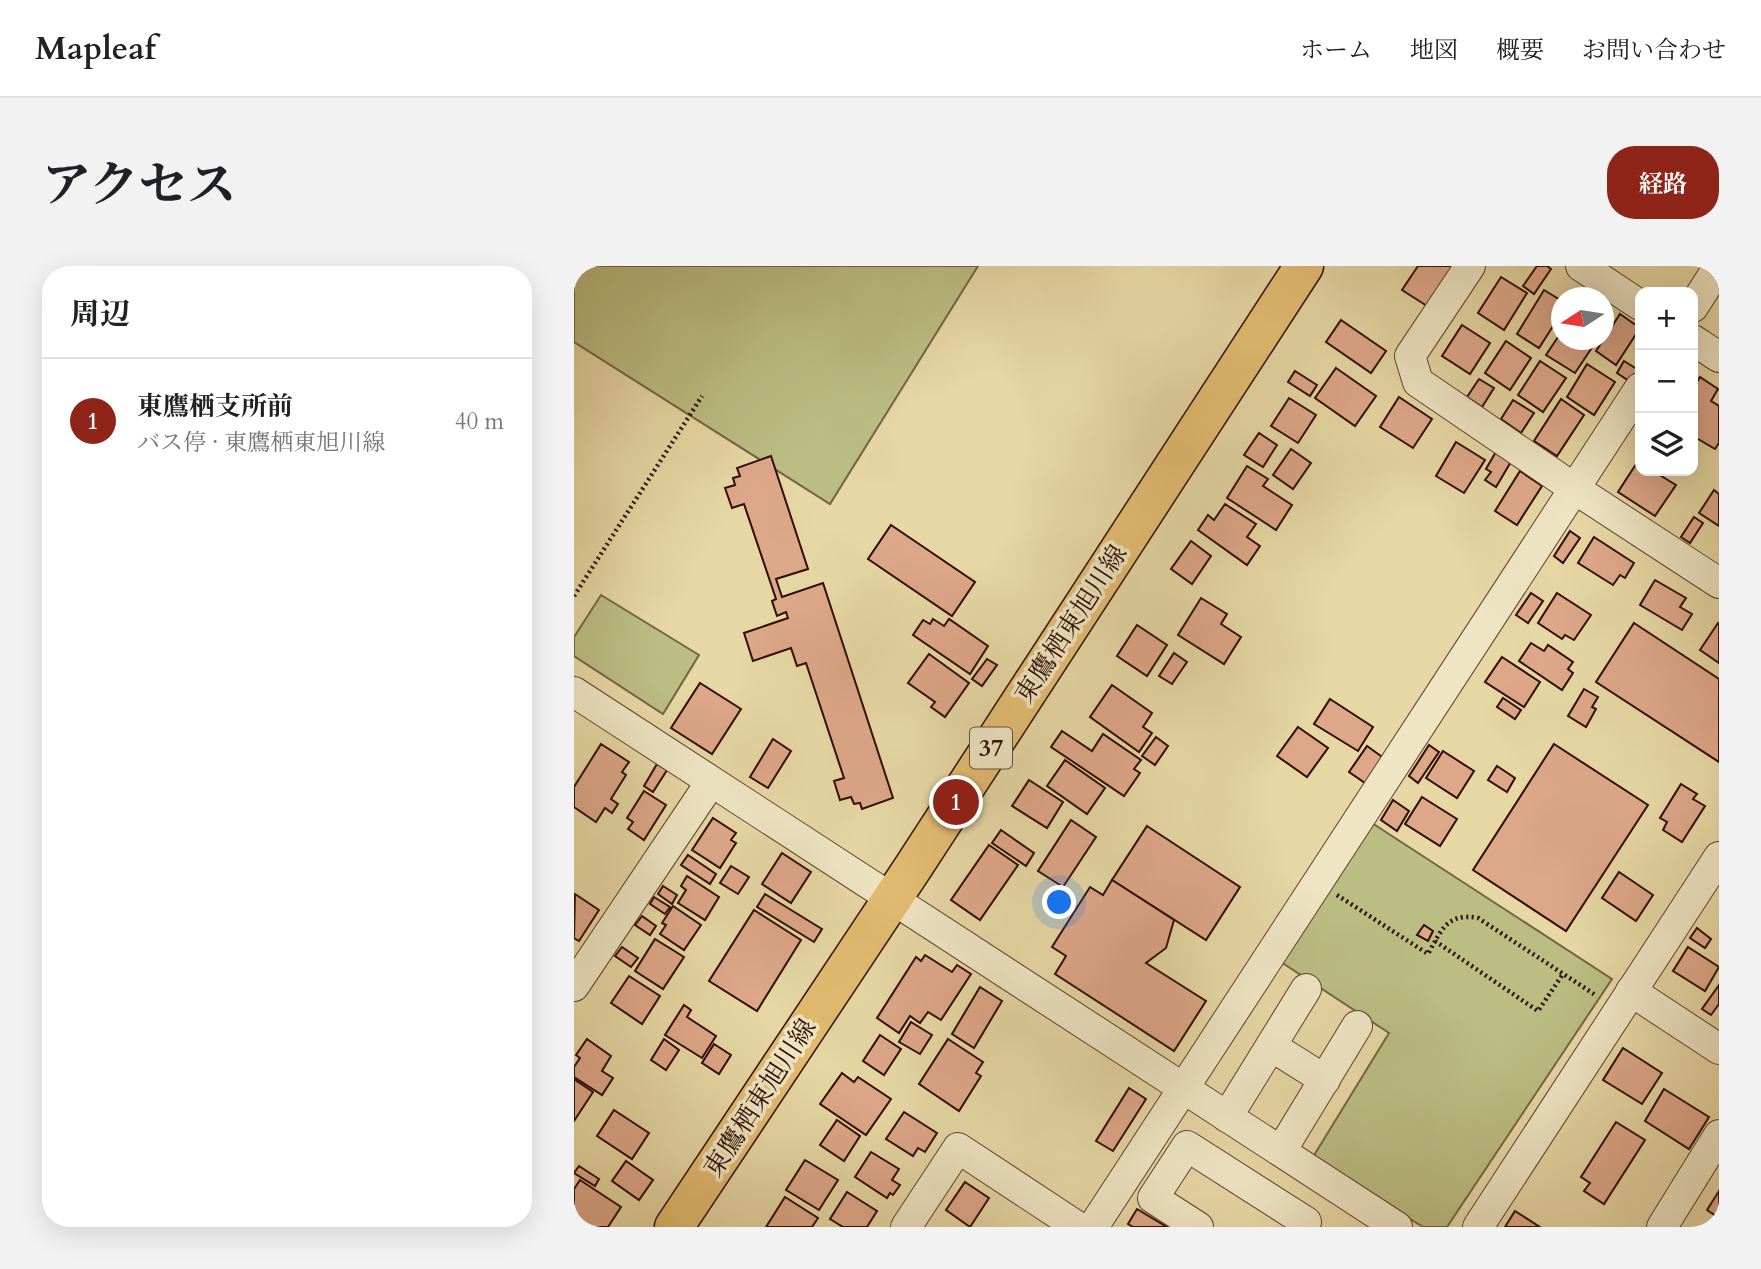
<!DOCTYPE html>
<html lang="ja">
<meta charset="utf-8">
<style>
body{margin:0;font-family:Cardo,"Noto Serif JP",serif;background:#f2f2f2;color:#202124}
.controls{position:absolute;right:21px;top:21px;display:grid;overflow:hidden;border-radius:14px;box-shadow:0 7px 28px #0002}
.controls button{width:63px;height:63px;display:grid;place-items:center;padding:0;border:0;border-bottom:2px solid #e0e0e0;background:#fff;color:#202124;font:35px sans-serif}
.compass{position:absolute;left:977px;top:21px;width:63px;height:63px;border-radius:50%;background:#fff;box-shadow:0 7px 28px #0002;rotate:258deg}
.you{position:absolute;left:486px;top:637px;width:24px;height:24px;margin:-18px;border:5px solid #fff;border-radius:50%;background:#1a73e8;box-shadow:0 0 0 10px #1a73e833}
.badge{display:grid;place-items:center;width:46px;height:46px;border-radius:50%;background:#8f2418;color:#fff;font-size:23px;font-weight:700}
.pin{position:absolute;translate:-50% -50%;border:4px solid #fff;box-shadow:0 2px 7px #0006}
.list{margin:0;padding:0;list-style:none}
h2{display:flex;justify-content:space-between;align-items:center;height:91px;margin:0;padding:0 28px;font-size:30px}
h2 small{font-size:23px;font-weight:400;color:#757577}
.list li{display:grid;grid-template-columns:46px 1fr auto;gap:21px;align-items:center;box-sizing:border-box;height:126px;padding:0 28px;border-top:2px solid #e0e0e0}
.list b{display:block;font-size:26px;white-space:nowrap}
.list p{margin:0;font-size:23px;white-space:nowrap;color:#757577}
.list em{font-size:23px;font-style:normal;color:#757577}
.icon{flex:none;width:38px;height:38px;fill:none;stroke:currentColor;stroke-width:2;stroke-linecap:round;stroke-linejoin:round}
.map{position:relative;flex:none;width:1145px;height:961px;overflow:hidden;border-radius:28px}
header{display:flex;align-items:center;gap:42px;box-sizing:border-box;height:98px;padding:0 35px;background:#fff;border-bottom:2px solid #e0e0e0}
header strong{font-size:33px}
nav{display:flex;gap:38px;margin-inline-start:auto;font-size:24px}
.intro{display:flex;align-items:center;justify-content:space-between;box-sizing:border-box;height:168px;padding:0 42px}
h1{margin:0;font-size:49px}
.button{padding:18px 32px;border-radius:28px;background:#8f2418;color:#fff;font-size:24px;font-weight:700}
main{display:flex;gap:42px;padding:0 42px}
aside{flex:1;background:#fff;border-radius:28px;box-shadow:0 7px 28px #0002}
.map>svg:first-child{display:block}
.green{fill:#bbbd82;stroke:#746542;stroke-width:2}
.building{fill:#dda789;stroke:#2e0d01;stroke-width:2}
.lines{fill:none;stroke-linecap:round;stroke-linejoin:round}
.minor-casing{stroke:#5c402a;stroke-width:32}
.major-casing{stroke:#2e0d01;stroke-width:41}
.path{stroke:#2e0d01;stroke-width:4.5;stroke-dasharray:2 3.5;stroke-linecap:butt}
.minor{stroke:#efe5c4;stroke-width:30}
.major{stroke:#e3bc72;stroke-width:38}
.labels{text-anchor:middle;dominant-baseline:central;stroke-width:7;stroke-linejoin:round;paint-order:stroke}
.shield{fill:#efe5c4;stroke:#684e3c;stroke-width:2}
.shield-label{font-size:24px;font-weight:bold;fill:#2e0d01}
.street-label{font-size:26px;fill:#2e0d01;stroke:#efe5c4}
</style>
<header>
<strong>Mapleaf</strong>
<nav><a>ホーム</a><a>地図</a><a>概要</a><a>お問い合わせ</a></nav>
</header>
<div class="intro"><h1>アクセス</h1><a class="button">経路</a></div>
<main>
<aside>
<h2>周辺<small></small></h2>
<ul class="list">
<li><span class="badge">1</span><div><b>東鷹栖支所前</b><p>バス停 · 東鷹栖東旭川線</p></div><em>40 m</em></li>
</ul>
</aside>
<div class="map">
<svg width="1145" height="961" viewBox="0 0 1145 961">
<rect width="100%" height="100%" fill="#e6d7a4"/>
<filter id="stains"><feTurbulence type="fractalNoise" baseFrequency=".00286" numOctaves="4"/><feColorMatrix values="0 0 0 0 .2 0 0 0 0 .09 0 0 0 0 .02 0 0 0 .5 -.17"/></filter>
<radialGradient id="worn" r=".72"><stop offset=".6" stop-color="#630" stop-opacity="0"/><stop offset="1" stop-color="#630" stop-opacity=".3"/></radialGradient>
<g class="green">
<polygon points="0,0 404,0 256,238 0,76"/>
<polygon points="27,329 125,389 89,448 0,390 0,371"/>
<polygon points="798,557 1038,713 873,961 849,961 739,891 815,767 707,696"/>
</g>
<g class="building">
<polygon points="844,0 880,0 853,40 828,24"/>
<polygon points="963,0 973,0 977,3 960,28 949,20"/>
<polygon points="927,11 953,27 930,64 904,47"/>
<polygon points="970,24 988,35 988,46 965,82 943,68"/>
<polygon points="1046,48 1066,62 1042,99 1022,85"/>
<polygon points="767,54 812,85 797,107 752,76"/>
<polygon points="888,59 916,77 896,108 868,90"/>
<polygon points="988,65 988,74 1016,74 1021,77 1001,107 972,89"/>
<polygon points="932,75 957,92 936,124 911,107"/>
<polygon points="966,95 992,112 969,146 944,129"/>
<polygon points="1050,95 1066,105 1058,117 1043,107"/>
<polygon points="1013,98 1041,116 1020,149 993,131"/>
<polygon points="762,102 802,130 781,160 741,132"/>
<polygon points="721,105 743,119 736,130 714,116"/>
<polygon points="1126,111 1144,123 1137,135 1145,140 1145,177 1141,183 1119,170 1119,123"/>
<polygon points="905,113 920,122 908,141 893,131"/>
<polygon points="825,131 858,153 839,182 806,161"/>
<polygon points="715,132 742,149 724,177 697,160"/>
<polygon points="987,133 1010,149 983,190 960,175"/>
<polygon points="939,134 960,147 947,167 927,153"/>
<polygon points="685,167 703,179 689,201 670,189"/>
<polygon points="882,176 911,194 890,227 862,210"/>
<polygon points="717,183 737,197 719,223 699,209"/>
<polygon points="923,184 938,194 922,221 911,214 917,206 912,203"/>
<polygon points="197,190 234,303 202,313 208,331 249,317 319,532 288,543 286,537 280,538 277,531 266,534 260,515 270,512 232,397 223,400 217,382 179,395 170,367 214,352 212,346 203,350 198,335 202,333 170,238 158,242 151,222 161,219 159,212 166,210 163,202"/>
<polygon points="1064,195 1066,205 1079,205 1102,219 1081,250 1044,226"/>
<polygon points="673,200 694,213 689,220 718,239 702,264 653,232"/>
<polygon points="946,205 968,220 943,259 921,245"/>
<polygon points="1140,224 1145,228 1145,260 1125,247"/>
<polygon points="651,238 682,258 673,271 686,280 673,299 624,264 634,249 640,254"/>
<polygon points="1120,251 1129,257 1116,277 1107,271"/>
<polygon points="317,259 401,316 378,350 294,293"/>
<polygon points="996,265 1006,272 989,297 980,290"/>
<polygon points="1020,271 1060,297 1051,312 1046,309 1039,319 1004,297"/>
<polygon points="617,275 637,290 618,318 597,303"/>
<polygon points="1081,314 1112,332 1106,341 1118,348 1108,364 1066,339"/>
<polygon points="957,327 969,335 954,357 942,349"/>
<polygon points="983,327 1017,349 1000,374 991,369 988,373 964,357"/>
<polygon points="627,332 653,348 647,358 667,371 650,398 604,369"/>
<polygon points="359,353 370,360 375,353 414,380 396,408 339,369 349,354 356,358"/>
<polygon points="1060,357 1145,413 1145,496 1022,416"/>
<polygon points="1144,357 1145,358 1145,397 1126,384"/>
<polygon points="563,359 593,379 573,410 543,390"/>
<polygon points="957,377 970,385 974,379 999,396 994,403 999,407 988,424 945,395"/>
<polygon points="600,387 613,396 598,418 585,410"/>
<polygon points="355,388 395,417 371,451 357,441 361,436 334,417"/>
<polygon points="928,391 966,416 950,441 911,416"/>
<polygon points="413,393 423,399 408,420 398,413"/>
<polygon points="126,417 167,443 138,488 97,462"/>
<polygon points="538,419 578,447 569,461 578,467 565,486 516,451"/>
<polygon points="1010,423 1024,431 1018,441 1022,443 1012,461 994,450"/>
<polygon points="929,432 947,444 941,453 923,441"/>
<polygon points="756,433 799,461 784,485 740,458"/>
<polygon points="724,461 754,482 733,511 703,490"/>
<polygon points="488,465 518,485 529,468 567,494 560,503 566,507 550,530 477,481"/>
<polygon points="582,471 594,480 581,499 568,490"/>
<polygon points="199,473 217,485 194,522 176,511"/>
<polygon points="27,478 55,496 48,506 52,509 37,533 44,538 38,547 31,542 22,556 0,541 0,521"/>
<polygon points="980,478 1074,539 992,665 899,604"/>
<polygon points="855,479 865,486 844,517 835,510"/>
<polygon points="793,480 811,493 794,519 775,506"/>
<polygon points="869,485 900,505 883,532 852,512"/>
<polygon points="491,494 531,522 513,548 473,520"/>
<polygon points="83,498 93,504 79,526 70,520"/>
<polygon points="923,500 941,512 933,526 914,514"/>
<polygon points="455,514 489,536 473,562 438,540"/>
<polygon points="1107,518 1123,528 1119,533 1131,540 1108,576 1089,564 1093,556 1086,552"/>
<polygon points="70,525 92,539 70,574 54,563 59,556 53,552"/>
<polygon points="848,531 883,553 866,580 831,558"/>
<polygon points="819,534 835,545 823,565 807,554"/>
<polygon points="139,552 162,567 157,574 162,577 146,602 118,584"/>
<polygon points="497,554 522,571 489,621 464,605"/>
<polygon points="573,560 666,621 632,674 538,614"/>
<polygon points="427,564 460,587 452,600 418,577"/>
<polygon points="415,579 444,599 406,654 377,634"/>
<polygon points="208,587 237,606 217,637 188,618"/>
<polygon points="114,589 142,608 136,618 107,599"/>
<polygon points="157,600 175,611 164,628 146,617"/>
<polygon points="1045,606 1079,629 1062,655 1028,632"/>
<polygon points="113,610 145,631 131,654 104,637 112,624 107,620"/>
<polygon points="538,614 600,654 592,682 572,697 632,735 600,785 481,708 492,690 478,681 516,621 529,629"/>
<polygon points="89,620 103,629 98,638 84,628"/>
<polygon points="1,628 25,644 5,675 0,672"/>
<polygon points="191,628 248,663 240,676 183,641"/>
<polygon points="80,631 96,641 91,648 76,638"/>
<polygon points="99,640 127,659 110,684 86,668 92,659 88,657"/>
<polygon points="180,644 227,674 183,745 135,715"/>
<polygon points="68,650 82,660 76,669 61,659"/>
<polygon points="850,659 859,665 854,675 843,669"/>
<polygon points="1123,662 1137,673 1131,682 1116,672"/>
<polygon points="81,673 110,691 89,723 61,705"/>
<polygon points="48,681 64,692 57,701 41,690"/>
<polygon points="1114,681 1145,701 1131,725 1099,705"/>
<polygon points="351,689 378,706 383,699 397,708 367,754 354,746 346,757 336,750 325,767 303,752 342,691 347,695"/>
<polygon points="55,710 86,730 68,758 37,737"/>
<polygon points="1145,719 1145,738 1137,749 1128,743"/>
<polygon points="406,721 428,735 400,782 378,768"/>
<polygon points="110,739 117,744 113,751 142,770 128,792 91,769"/>
<polygon points="337,756 358,769 346,788 325,776"/>
<polygon points="306,769 327,783 310,809 289,795"/>
<polygon points="13,773 37,790 28,805 39,812 28,829 0,811 0,801 6,792 2,789"/>
<polygon points="90,773 105,784 92,804 77,794"/>
<polygon points="374,773 409,796 402,807 407,810 385,845 345,818"/>
<polygon points="140,778 157,789 145,808 128,797"/>
<polygon points="1049,782 1088,807 1068,838 1029,814"/>
<polygon points="268,807 280,816 284,811 317,833 292,869 246,838"/>
<polygon points="0,813 19,826 0,855"/>
<polygon points="555,822 572,833 539,885 522,875"/>
<polygon points="1090,823 1135,851 1115,883 1071,855"/>
<polygon points="40,844 75,867 58,893 23,870"/>
<polygon points="330,846 363,867 351,886 344,882 339,890 312,873"/>
<polygon points="263,854 286,870 270,895 246,879"/>
<polygon points="1042,856 1071,874 1030,938 1010,925 1016,917 1007,911"/>
<polygon points="297,886 325,903 318,914 326,919 319,929 316,927 313,932 281,911"/>
<polygon points="231,894 264,914 245,944 212,924"/>
<polygon points="52,895 79,914 65,934 38,915"/>
<polygon points="5,900 25,913 21,920 0,907"/>
<polygon points="6,914 47,941 34,961 13,961 0,952 0,923"/>
<polygon points="391,916 415,932 396,961 372,944"/>
<polygon points="1145,925 1145,952 1133,944"/>
<polygon points="273,926 303,945 293,961 269,961 256,953"/>
<polygon points="211,931 244,952 238,961 192,961"/>
<polygon points="563,943 593,961 559,961 554,958"/>
<polygon points="941,945 966,961 931,961"/>
</g>
<g class="lines">
<defs>
<g id="minor">
<polyline points="896,0 836,90 844,116 1001,223 1145,317"/>
<polyline points="1007,0 1066,39"/>
<polyline points="1119,41 1145,0"/>
<polyline points="1119,74 1145,91"/>
<polyline points="0,426 823,961"/>
<polyline points="0,720 137,516"/>
<polyline points="1057,725 1145,783"/>
<polyline points="697,780 751,814"/>
<polyline points="653,851 732,723"/>
<polyline points="707,885 783,760"/>
<polyline points="332,961 384,882 504,961"/>
<polyline points="519,961 1066,122"/>
<polyline points="624,961 579,932 613,880 732,956"/>
<polyline points="904,961 1145,591"/>
<polyline points="1088,961 1145,869"/>
</g>
<polyline id="major" points="100,961 338,603 730,0"/>
</defs>
<use href="#minor" class="minor-casing"/>
<use href="#major" class="major-casing"/>
<g class="path">
<polyline points="0,330 128,130"/>
<path d="M763 629 854 688C867 665 873 646 904 652L1023 730"/>
<polyline points="861,675 964,745 989,708"/>
</g>
<use href="#minor" class="minor"/>
<use href="#major" class="major"/>
</g>
<g class="labels">
<rect class="shield" x="396" y="461.5" width="42" height="41" rx="5"/>
<g class="shield-label">
<text x="417" y="482">37</text>
</g>
<g class="street-label">
<text transform="translate(497 358) rotate(-57)">東鷹栖東旭川線</text>
<text transform="translate(186 832) rotate(-57)">東鷹栖東旭川線</text>
</g>
</g>
<rect width="100%" height="100%" filter="url(#stains)"/>
<rect width="100%" height="100%" fill="url(#worn)"/>
</svg>
<div class="controls">
<button>+</button>
<button>−</button>
<button><svg class="icon" aria-label="layers" viewBox="0 0 24 24"><path d="M12 4l9 5-9 5-9-5zM3 14l9 5 9-5"/></svg></button>
</div>
<svg class="compass" viewBox="-18 -18 36 36"><path d="M0-13l5 13h-10z" fill="#e53935"/><path d="M0 13l5-13h-10z" fill="#757577"/></svg>
<div class="you"></div>
<div class="pin badge" style="left:382px;top:536px">1</div>
</div>
</main>
